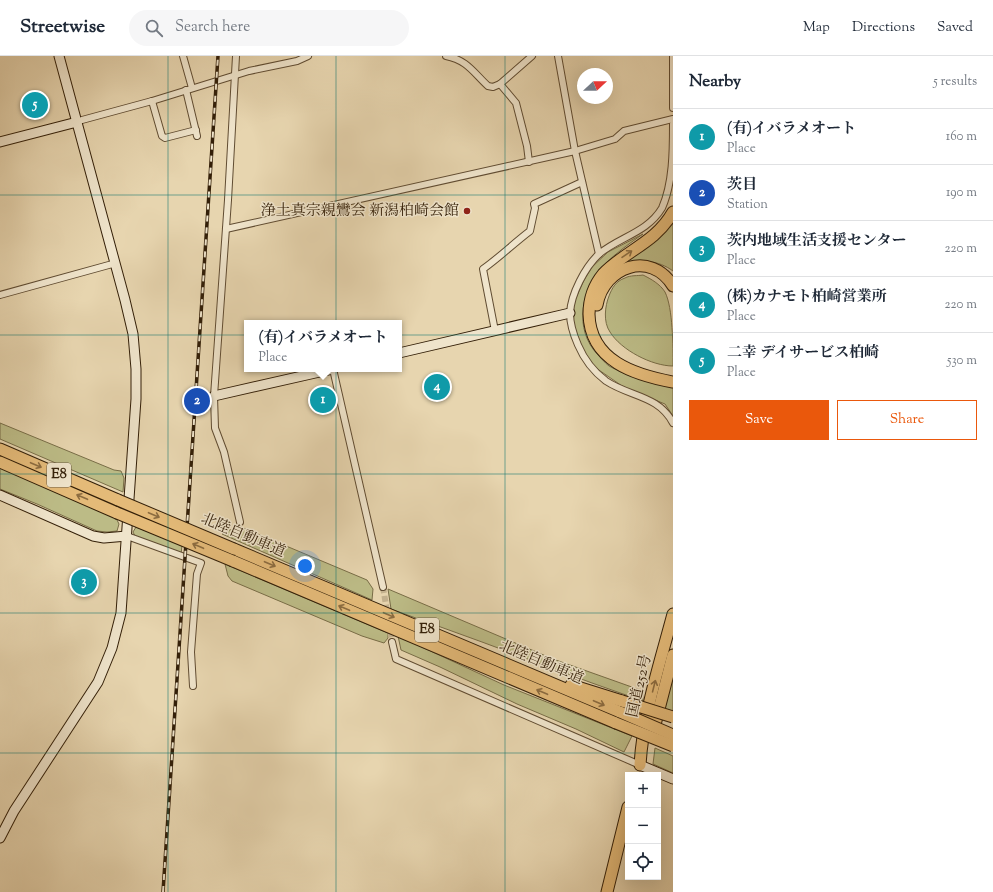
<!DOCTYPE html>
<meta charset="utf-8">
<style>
body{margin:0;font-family:"Sorts Mill Goudy","Noto Serif JP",serif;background:#f6f6f7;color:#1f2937}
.controls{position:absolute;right:12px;bottom:12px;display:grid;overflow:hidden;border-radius:0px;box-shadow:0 4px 16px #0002}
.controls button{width:36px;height:36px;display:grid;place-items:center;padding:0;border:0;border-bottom:1px solid #e0e1e3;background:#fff;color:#1f2937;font:20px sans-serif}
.compass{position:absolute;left:577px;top:12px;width:36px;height:36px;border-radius:50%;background:#fff;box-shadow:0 4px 16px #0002;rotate:68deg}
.you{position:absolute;left:305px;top:510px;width:14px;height:14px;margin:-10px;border:3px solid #fff;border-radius:50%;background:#1a73e8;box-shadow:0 0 0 6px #1a73e833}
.badge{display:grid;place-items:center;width:26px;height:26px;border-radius:50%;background:#ea580c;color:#fff;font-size:13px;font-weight:700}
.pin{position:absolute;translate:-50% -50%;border:2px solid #fff;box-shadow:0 1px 4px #0006}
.popup{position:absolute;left:244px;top:264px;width:158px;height:52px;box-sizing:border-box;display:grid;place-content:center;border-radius:0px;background:#fff;filter:drop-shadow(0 1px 3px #0005);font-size:13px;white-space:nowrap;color:#747a83}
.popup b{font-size:15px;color:#1f2937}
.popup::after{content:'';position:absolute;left:50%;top:100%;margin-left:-8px;border:8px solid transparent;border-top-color:#fff}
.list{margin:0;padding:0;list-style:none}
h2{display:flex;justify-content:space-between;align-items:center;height:52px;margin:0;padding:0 16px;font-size:17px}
h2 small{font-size:13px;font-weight:400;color:#747a83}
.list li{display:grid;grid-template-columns:26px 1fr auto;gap:12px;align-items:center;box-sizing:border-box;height:56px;padding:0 16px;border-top:1px solid #e0e1e3}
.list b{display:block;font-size:15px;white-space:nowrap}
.list p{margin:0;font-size:13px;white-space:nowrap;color:#747a83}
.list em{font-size:13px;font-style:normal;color:#747a83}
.actions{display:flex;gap:8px;padding:12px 16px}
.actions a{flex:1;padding:9px 0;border:1px solid #ea580c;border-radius:0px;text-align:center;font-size:14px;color:#ea580c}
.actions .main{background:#ea580c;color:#fff}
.icon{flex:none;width:22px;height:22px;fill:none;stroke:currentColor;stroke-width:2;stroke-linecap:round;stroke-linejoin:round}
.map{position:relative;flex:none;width:673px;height:836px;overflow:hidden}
header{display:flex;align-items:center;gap:24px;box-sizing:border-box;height:56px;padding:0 20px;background:#fff;border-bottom:1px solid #e0e1e3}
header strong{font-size:19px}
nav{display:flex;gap:22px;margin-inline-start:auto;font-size:14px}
.search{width:280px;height:36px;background:#f6f6f7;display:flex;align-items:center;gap:10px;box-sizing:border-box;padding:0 14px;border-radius:22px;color:#747a83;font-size:15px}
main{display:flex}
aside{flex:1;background:#fff}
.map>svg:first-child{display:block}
.green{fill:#bcbb86;stroke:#786d47}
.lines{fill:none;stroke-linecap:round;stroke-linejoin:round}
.street-tunnel{stroke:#c3b18e;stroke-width:6;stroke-dasharray:6 3;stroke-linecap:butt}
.street-casing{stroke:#604c32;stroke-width:8}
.secondary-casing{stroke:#331f08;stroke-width:11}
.highway-casing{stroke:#331f08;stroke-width:13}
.street{stroke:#efe4cb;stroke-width:6}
.secondary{stroke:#efe4cb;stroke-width:9}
.highway{stroke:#e4ba78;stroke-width:11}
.rail-casing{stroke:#331f08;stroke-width:3.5}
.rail{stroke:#efe4cb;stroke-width:2;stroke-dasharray:6;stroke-linecap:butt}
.highway-bridge-casing{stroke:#331f08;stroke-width:13;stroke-linecap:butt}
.highway-bridge{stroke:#e4ba78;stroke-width:11}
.oneway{stroke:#8c6c40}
.grid{fill:none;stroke:#0f766e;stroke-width:1;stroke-opacity:0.55}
.poi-dot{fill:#8f2418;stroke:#efe4cb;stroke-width:1.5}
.labels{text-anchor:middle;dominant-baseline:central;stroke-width:3;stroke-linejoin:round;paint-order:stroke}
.shield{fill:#efe4cb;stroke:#6b5a42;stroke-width:1}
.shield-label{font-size:14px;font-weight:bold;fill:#331f08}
.poi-label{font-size:15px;fill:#331f08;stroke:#efe4cb;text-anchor:end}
.street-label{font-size:15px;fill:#331f08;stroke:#efe4cb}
</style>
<header>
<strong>Streetwise</strong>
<div class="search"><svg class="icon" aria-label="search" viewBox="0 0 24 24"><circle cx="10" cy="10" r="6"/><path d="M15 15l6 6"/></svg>Search here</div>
<nav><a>Map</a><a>Directions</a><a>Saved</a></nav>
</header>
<main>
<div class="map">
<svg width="673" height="836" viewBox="0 0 673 836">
<rect width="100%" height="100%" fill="#e7d5af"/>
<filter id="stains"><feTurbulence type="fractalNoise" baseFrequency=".005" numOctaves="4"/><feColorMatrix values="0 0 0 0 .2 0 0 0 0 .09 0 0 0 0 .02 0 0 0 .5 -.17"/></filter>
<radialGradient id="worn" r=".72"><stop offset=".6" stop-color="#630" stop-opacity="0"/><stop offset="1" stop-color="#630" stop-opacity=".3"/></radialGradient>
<g class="green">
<path d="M673 161V215C658 204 642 204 625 206Z"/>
<path d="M643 178C630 187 616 197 605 208 581 233 573 273 598 299 602 303 605 307 609 310 629 321 651 327 673 331V360L665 348 625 332 596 312 585 298 573 269 572 251 584 224 592 211 608 196Z"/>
<path d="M643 219C651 223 660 228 665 236 673 252 673 290 673 310 652 310 621 294 610 276 603 266 605 250 609 240 612 232 616 225 625 222 630 219 638 220 643 219Z"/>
<polygon points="0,367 114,414 121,415 124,422 123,436 0,383"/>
<polygon points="0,412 62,437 116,462 119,468 117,475 107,476 97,475 37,448 0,433"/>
<polygon points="136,471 182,489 181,499 135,480 133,476"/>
<polygon points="241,471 367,524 373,533 372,544 222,478 226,475"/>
<polygon points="225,508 388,577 388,582 384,587 362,580 232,525 228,520"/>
<polygon points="388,533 553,603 643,635 643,645 592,627 482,586 391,553"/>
<polygon points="398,580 504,629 632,680 624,696 576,673 517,648 440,611 401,594"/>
<polygon points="673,617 673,656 661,652"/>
<polygon points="655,692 673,700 673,717 653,708"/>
</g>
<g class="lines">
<polyline class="street-tunnel" points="383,531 392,586"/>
<defs>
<g id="street">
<polyline points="183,0 192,32"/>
<polyline points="236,0 228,144 214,340 215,372 224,396 240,466"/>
<path d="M446 0C467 4 473 16 488 30L493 31 500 28 532 0"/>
<polyline points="558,0 575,95 599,198"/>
<polyline points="673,0 673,52"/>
<polyline points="500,28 516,47 527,90 529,106"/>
<polyline points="186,34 197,80"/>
<polyline points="152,45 162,80 165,82 196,74"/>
<polyline points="77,66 82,64 152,45 249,15 297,5 308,0"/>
<path d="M673 68C673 95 673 127 662 152 647 177 619 181 599 198 585 211 571 238 570 257 570 267 574 280 578 289 584 303 594 316 606 325 630 341 658 339 673 367"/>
<polyline points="226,173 575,95 615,83 624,75 673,63"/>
<polyline points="0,239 116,207"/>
<path d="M495 275 483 213C500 201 514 187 530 175L535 152 534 148 582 126"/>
<polyline points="333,313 383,531"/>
<polyline points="127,480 201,507 197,518 191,596 193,630"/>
<polyline points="392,586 396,603 640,709"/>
</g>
<g id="secondary">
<polyline points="0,86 77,66"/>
<polyline points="399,297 570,257"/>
<polyline points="214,340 333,313"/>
<polyline points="0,439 93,480 104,482 127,480"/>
<polyline points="640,709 673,723"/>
<polyline points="0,782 14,755 98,626 112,592 121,557 136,343 136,313 133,278 125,244 59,0"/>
</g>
<g id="highway">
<path d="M673 156C668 165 662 172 654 179 638 193 618 202 603 218 594 229 589 243 589 258 590 305 635 319 673 326"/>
<path d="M597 249C604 210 651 194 673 230"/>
<polyline points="0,393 118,444"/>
<polyline points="0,406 117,457"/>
<polyline points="234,493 620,656"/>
<polyline points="233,505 616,667"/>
<polyline points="571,629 622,645"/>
<polyline points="652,680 673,599"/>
<path d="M640 709C643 658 660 607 673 558"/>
<polyline points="607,836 628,751"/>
</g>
</defs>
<use href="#street" class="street-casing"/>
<use href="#secondary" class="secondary-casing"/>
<use href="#highway" class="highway-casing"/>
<use href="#street" class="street"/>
<use href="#secondary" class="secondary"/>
<use href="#highway" class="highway"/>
<defs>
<polyline id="rail" points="163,836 218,0"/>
</defs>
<use href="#rail" class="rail-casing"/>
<use href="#rail" class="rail"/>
<defs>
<g id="highway-bridge">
<polyline points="118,444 234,493"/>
<polyline points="117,457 233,505"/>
<polyline points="622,645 673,661"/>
<polyline points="620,656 673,679"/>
<polyline points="616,667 673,690"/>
</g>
</defs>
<use href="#highway-bridge" class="highway-bridge-casing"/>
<use href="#highway-bridge" class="highway-bridge"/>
</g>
<defs><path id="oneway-shaft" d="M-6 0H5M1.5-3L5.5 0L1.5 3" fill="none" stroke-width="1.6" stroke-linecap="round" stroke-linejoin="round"/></defs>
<g class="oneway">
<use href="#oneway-shaft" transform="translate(627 198) rotate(-34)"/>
<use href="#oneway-shaft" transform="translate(36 409) rotate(23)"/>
<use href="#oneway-shaft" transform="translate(82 441) rotate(-157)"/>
<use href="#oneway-shaft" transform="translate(154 459) rotate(23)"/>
<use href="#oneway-shaft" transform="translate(198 490) rotate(-157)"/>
<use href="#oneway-shaft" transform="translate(270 508) rotate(23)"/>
<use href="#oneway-shaft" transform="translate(344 552) rotate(-157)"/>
<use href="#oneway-shaft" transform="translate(389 559) rotate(23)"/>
<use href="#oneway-shaft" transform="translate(654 630) rotate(-76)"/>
<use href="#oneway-shaft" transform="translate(542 636) rotate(-157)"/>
<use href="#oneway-shaft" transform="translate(599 647) rotate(23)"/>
</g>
<path class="grid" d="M168 0V836M336 0V836M505 0V836M0 139H673M0 279H673M0 418H673M0 557H673M0 697H673"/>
<circle class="poi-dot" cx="467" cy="155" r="4"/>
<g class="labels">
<g class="shield">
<rect x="47" y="407" width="24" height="24" rx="3"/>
<rect x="415" y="562" width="24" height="24" rx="3"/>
</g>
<g class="shield-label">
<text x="59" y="419">E8</text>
<text x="427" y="574">E8</text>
</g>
<g class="poi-label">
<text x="459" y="155">浄土真宗親鸞会 新潟柏崎会館</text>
</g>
<g class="street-label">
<text transform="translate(243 480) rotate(23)">北陸自動車道</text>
<text transform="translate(541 607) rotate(23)">北陸自動車道</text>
<text transform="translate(640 630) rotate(-77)">国道252号</text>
</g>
</g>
<rect width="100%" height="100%" filter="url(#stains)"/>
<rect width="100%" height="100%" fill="url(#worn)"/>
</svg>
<div class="controls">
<button>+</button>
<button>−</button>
<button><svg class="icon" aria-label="locate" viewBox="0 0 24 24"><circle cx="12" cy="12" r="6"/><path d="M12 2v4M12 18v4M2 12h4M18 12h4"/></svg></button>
</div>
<svg class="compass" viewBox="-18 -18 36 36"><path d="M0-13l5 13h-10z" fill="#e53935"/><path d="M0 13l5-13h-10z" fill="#747a83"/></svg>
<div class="you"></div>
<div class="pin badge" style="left:323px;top:344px;background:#0f9aa8">1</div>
<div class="popup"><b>(有)イバラメオート</b>Place</div>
<div class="pin badge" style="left:197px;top:345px;background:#1a4fb4">2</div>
<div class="pin badge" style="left:84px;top:526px;background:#0f9aa8">3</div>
<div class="pin badge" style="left:437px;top:331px;background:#0f9aa8">4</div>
<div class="pin badge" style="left:35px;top:49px;background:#0f9aa8">5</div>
</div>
<aside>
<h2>Nearby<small>5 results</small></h2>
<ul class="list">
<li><span class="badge" style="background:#0f9aa8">1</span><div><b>(有)イバラメオート</b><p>Place</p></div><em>160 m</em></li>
<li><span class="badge" style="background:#1a4fb4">2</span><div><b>茨目</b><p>Station</p></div><em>190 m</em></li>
<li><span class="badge" style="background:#0f9aa8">3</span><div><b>茨内地域生活支援センター</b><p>Place</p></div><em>220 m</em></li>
<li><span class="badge" style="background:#0f9aa8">4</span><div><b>(株)カナモト柏崎営業所</b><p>Place</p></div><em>220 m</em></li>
<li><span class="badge" style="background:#0f9aa8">5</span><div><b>二幸 デイサービス柏崎</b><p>Place</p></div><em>530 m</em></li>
</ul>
<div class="actions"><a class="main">Save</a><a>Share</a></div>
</aside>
</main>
